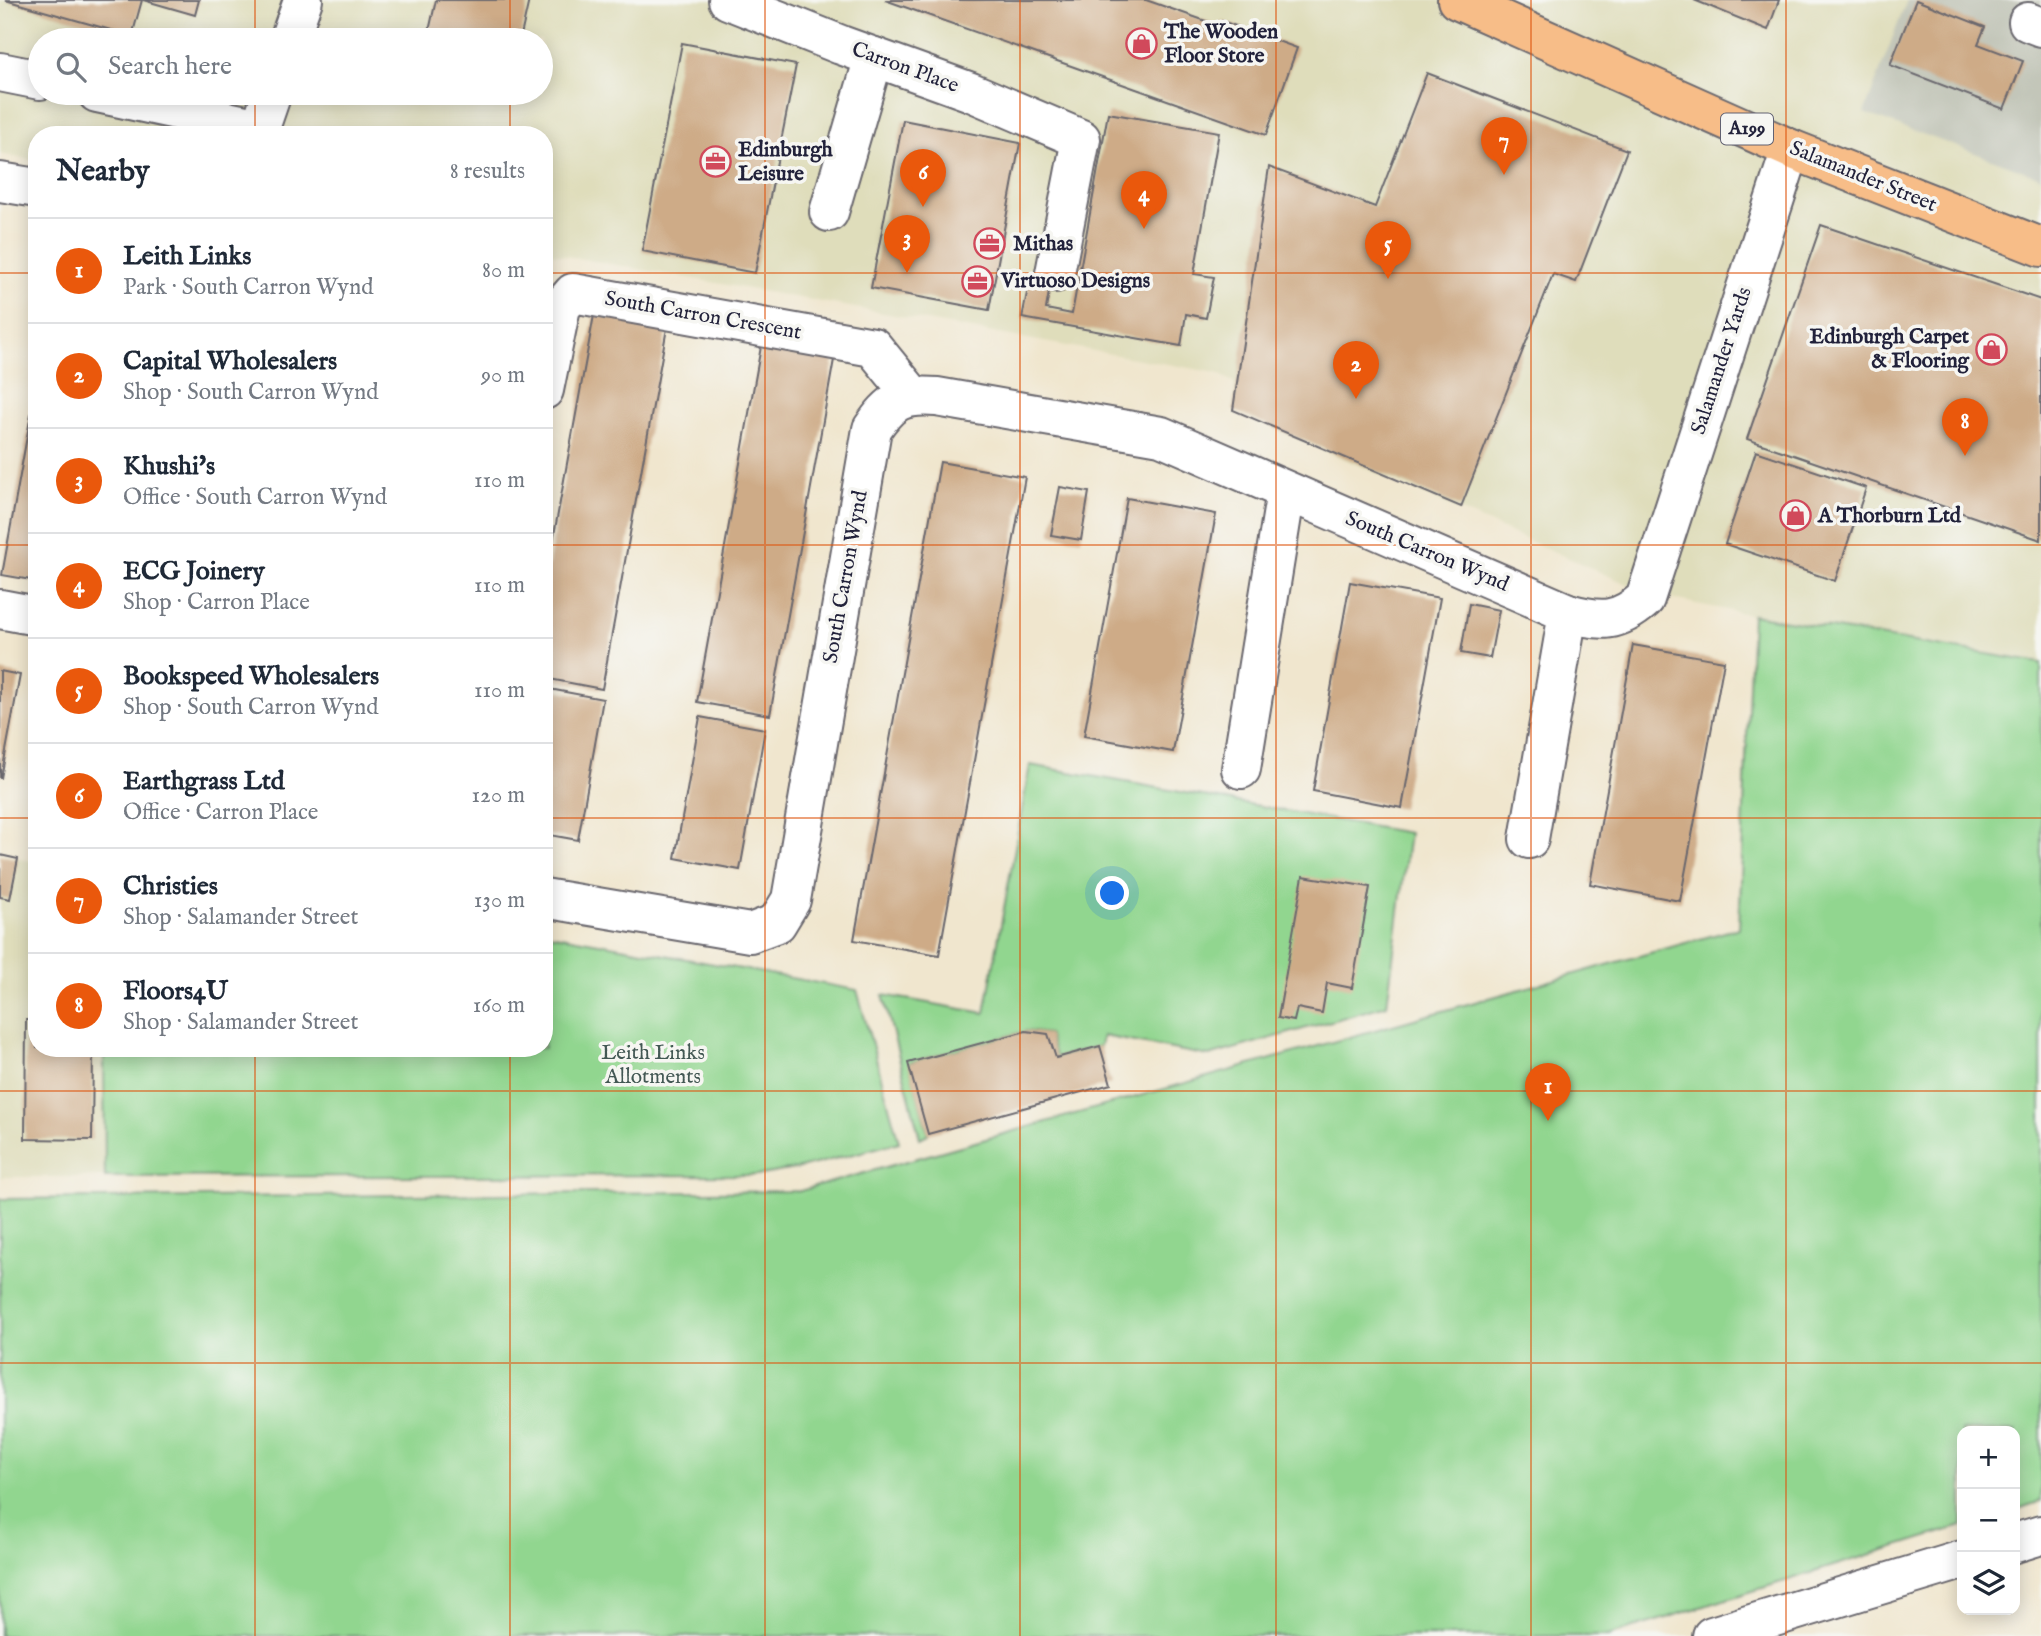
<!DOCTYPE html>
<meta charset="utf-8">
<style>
body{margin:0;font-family:"IM FELL English",serif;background:#f6f6f7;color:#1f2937}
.controls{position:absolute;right:21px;bottom:21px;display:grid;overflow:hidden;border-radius:14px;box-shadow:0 4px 18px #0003}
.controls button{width:63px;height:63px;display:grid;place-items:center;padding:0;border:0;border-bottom:2px solid #e0e1e3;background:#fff;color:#1f2937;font:35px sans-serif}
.you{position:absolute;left:1113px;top:894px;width:24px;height:24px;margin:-18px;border:5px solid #fff;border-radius:50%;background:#1a73e8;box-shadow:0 0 0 10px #1a73e833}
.badge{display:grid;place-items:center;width:46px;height:46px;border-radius:50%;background:#ea580c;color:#fff;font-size:23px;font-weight:700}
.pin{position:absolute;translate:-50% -58px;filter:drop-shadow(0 2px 4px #0008)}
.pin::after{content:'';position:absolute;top:37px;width:24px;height:21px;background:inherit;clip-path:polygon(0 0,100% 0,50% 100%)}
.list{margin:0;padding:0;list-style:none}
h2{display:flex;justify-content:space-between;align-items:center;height:91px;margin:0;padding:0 28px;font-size:30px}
h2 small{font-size:23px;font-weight:400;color:#747a83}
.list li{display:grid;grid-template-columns:46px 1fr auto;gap:21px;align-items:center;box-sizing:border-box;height:105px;padding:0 28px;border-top:2px solid #e0e1e3}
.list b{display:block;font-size:26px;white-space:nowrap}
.list p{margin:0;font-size:23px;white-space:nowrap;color:#747a83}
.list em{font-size:23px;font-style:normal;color:#747a83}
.icon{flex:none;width:38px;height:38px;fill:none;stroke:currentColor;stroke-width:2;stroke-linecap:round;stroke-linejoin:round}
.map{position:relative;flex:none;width:2041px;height:1636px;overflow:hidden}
.search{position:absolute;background:#fff;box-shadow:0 4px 18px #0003;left:28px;top:28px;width:525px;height:77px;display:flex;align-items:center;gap:18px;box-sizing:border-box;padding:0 24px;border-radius:38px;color:#747a83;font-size:26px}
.panel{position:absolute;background:#fff;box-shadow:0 4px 18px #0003;left:28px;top:126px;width:525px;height:931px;border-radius:28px}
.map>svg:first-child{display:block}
.built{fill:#dfddbb;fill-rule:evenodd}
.industrial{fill:#c3c6b9}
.green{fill:#91d68f;stroke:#5a7c65;stroke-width:2}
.building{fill:#ceab87}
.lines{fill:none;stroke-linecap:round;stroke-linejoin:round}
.minor-casing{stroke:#6a676e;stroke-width:42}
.major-casing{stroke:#6a676e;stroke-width:42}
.minor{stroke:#fff;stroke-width:38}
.major{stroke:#f7bd88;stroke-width:38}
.grid{fill:none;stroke:#de560e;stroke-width:2;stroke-opacity:0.55}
.labels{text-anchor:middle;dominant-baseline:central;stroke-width:7;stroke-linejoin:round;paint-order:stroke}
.shield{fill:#f6f6f2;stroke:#626272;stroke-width:2}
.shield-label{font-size:19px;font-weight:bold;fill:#22223b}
.poi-label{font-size:21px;font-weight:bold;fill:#22223b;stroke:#f6f6f2;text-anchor:start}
.street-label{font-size:21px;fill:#22223b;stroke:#f6f6f2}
.park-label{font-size:21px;fill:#435854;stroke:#f6f6f2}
</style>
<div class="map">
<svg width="2041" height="1636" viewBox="0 0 2041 1636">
<rect width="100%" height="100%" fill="#f6f6f2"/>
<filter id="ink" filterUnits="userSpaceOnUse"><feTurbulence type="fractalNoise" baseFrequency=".0143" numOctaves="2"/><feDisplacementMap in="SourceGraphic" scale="14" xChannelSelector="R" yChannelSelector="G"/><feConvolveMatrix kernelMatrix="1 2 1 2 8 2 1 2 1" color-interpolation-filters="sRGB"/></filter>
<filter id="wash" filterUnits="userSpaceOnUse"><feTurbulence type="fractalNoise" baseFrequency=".00686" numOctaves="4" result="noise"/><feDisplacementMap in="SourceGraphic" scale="28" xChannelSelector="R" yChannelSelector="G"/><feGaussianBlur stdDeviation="1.57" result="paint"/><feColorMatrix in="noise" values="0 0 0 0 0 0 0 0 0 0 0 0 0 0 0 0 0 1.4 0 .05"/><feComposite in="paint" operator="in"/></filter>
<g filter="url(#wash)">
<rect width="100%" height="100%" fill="#f0e6ce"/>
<g class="built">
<path d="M0 0H2041V663L1752 615 1652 595 1233 410 1235 383 1217 373 544 252V135H37V161L0 154ZM40 40H541V93H40Z"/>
<polygon points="0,855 37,862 37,1048 104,1048 105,1177 0,1177"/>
</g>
<polygon class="industrial" points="1907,0 2041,0 2041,177 1864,113"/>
<g class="green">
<polygon points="1752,615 2041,663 2041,1501 2015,1510 2015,1431 1962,1431 1962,1526 1608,1636 0,1636 0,1199 800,1191 1739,928"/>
<polygon points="1030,765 1409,833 1387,1005 1209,1056 1103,1036 1100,1046 1056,1058 1048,1034 1026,1031 909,1063 928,1134 920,1138 883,995 985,1013"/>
<polygon points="544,933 857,990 899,1142 800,1168 761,1175 105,1177 104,1048 544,1048"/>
</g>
<g id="blocks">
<g class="building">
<polygon points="5,0 142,0 132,36"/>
<polygon points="143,0 199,0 195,15"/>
<polygon points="436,0 529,0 520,40 427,40"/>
<polygon points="885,0 1146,0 1220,26 1222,21 1297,48 1266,135"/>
<polygon points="1694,0 1779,0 1768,30"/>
<polygon points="1916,0 1985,27 1978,44 2023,61 2004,109 1890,65"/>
<polygon points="682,43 796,65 755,273 642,251"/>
<polygon points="1427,73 1627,150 1576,282 1553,274 1461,507 1233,410 1269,167 1375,207"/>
<polygon points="1108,113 1219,132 1194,274 1214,277 1206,318 1186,314 1181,346 1022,318 1029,283 1050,286 1046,309 1072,314"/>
<polygon points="903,120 1020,143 989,310 871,288"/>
<polygon points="1821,225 2041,300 2041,540 1747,439"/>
<polygon points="594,315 667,328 602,689 544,678 544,590"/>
<polygon points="762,341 835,354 770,715 697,702"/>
<polygon points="35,392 37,392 37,581 2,575"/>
<polygon points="1756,451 1866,488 1835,581 1725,544"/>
<polygon points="940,462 1025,477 939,955 854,940"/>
<polygon points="1060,487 1089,492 1081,540 1051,535"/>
<polygon points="1127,498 1216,514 1173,752 1084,736"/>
<polygon points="1350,582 1440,598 1402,808 1313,791"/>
<polygon points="1469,604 1499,610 1490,658 1461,653"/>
<polygon points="1633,645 1724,661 1680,901 1590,884"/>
<polygon points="0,671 20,675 1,778 0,778"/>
<polygon points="544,688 603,699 578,840 544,834"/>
<polygon points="700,717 765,729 740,870 675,858"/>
<polygon points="0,855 18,859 10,899 0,897"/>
<polygon points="1303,876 1370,887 1352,988 1327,983 1322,1013 1297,1008 1294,1021 1278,1018"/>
<polygon points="26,1020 37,1020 37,1048 93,1048 92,1140 25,1139"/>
<polygon points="1026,1031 1048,1034 1056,1058 1100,1046 1111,1084 928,1134 908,1063"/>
</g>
</g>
</g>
<g filter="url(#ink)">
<use href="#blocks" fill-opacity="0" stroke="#6a676e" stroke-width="2"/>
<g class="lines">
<defs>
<g id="minor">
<polyline points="728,0 841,45 971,92 1081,139 1055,273"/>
<polyline points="2028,22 2041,27"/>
<polyline points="289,40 303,0"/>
<polyline points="0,72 40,80"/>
<polyline points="97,93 260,128 272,93"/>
<polyline points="0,182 37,188"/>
<polyline points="829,212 874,57"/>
<polyline points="544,390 561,307 573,293 873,347 912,395"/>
<polyline points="0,609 37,616"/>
<polyline points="1241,769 1286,491"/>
<polyline points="1529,839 1568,613"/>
<path d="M544 898 750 933 777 923 791 900 872 429C891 401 902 394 937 397L1161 436 1568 613C1601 622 1618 623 1645 599L1791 149"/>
<polyline points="2015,1543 2041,1535"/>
<polyline points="1712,1636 1962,1560"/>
</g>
<polyline id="major" points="1457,0 1791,149 2041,247"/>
</defs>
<use href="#minor" class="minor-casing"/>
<use href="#major" class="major-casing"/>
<use href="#minor" class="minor"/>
<use href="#major" class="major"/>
</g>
</g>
<path class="grid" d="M255 0V40M510 0V40M765 0V1636M1020 0V1636M1276 0V1636M1531 0V1636M1786 0V1636M255 93V135M510 93V135M0 273H37M544 273H2041M0 545H37M544 545H2041M0 818H37M544 818H2041M255 1048V1636M510 1048V1636M0 1091H2041M0 1363H2041"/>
<defs>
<symbol id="shop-ring" viewBox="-11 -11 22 22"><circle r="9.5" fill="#f6f6f2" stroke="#d1495b" stroke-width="1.5"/><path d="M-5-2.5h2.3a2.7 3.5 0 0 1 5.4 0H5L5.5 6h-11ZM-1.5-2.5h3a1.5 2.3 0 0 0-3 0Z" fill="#d1495b"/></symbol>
<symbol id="office-ring" viewBox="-11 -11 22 22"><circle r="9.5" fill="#f6f6f2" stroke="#d1495b" stroke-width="1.5"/><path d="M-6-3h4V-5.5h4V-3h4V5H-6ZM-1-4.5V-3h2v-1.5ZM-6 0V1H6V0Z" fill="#d1495b"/></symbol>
</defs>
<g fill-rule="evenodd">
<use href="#shop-ring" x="1124" y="26" width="35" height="35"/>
<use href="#office-ring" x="698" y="144" width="35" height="35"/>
<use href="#office-ring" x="972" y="226" width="35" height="35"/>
<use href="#office-ring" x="960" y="264" width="35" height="35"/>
<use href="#shop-ring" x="1974" y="332" width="35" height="35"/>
<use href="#shop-ring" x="1778" y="498" width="35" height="35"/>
</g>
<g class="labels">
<rect class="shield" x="1721" y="113.5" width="52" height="31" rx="5"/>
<g class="shield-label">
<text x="1747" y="129">A199</text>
</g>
<g class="poi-label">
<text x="1164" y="32">The Wooden<tspan x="1164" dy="24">Floor Store</tspan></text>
<text x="738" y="150">Edinburgh<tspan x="738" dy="24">Leisure</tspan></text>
<text x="1013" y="244">Mithas</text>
<text x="1001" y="281">Virtuoso Designs</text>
<text x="1969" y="337" text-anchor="end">Edinburgh Carpet<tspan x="1969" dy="24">&amp; Flooring</tspan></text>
<text x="1818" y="516">A Thorburn Ltd</text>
</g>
<g class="street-label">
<text transform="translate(905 68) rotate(20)">Carron Place</text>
<text transform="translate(1863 177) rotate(22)">Salamander Street</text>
<text transform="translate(703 316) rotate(10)">South Carron Crescent</text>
<text transform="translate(1722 361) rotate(-72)">Salamander Yards</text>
<text transform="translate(1427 552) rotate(23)">South Carron Wynd</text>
<text transform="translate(846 577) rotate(-80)">South Carron Wynd</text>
</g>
<g class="park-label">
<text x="653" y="1053">Leith Links<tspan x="653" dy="24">Allotments</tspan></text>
</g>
</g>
</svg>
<div class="controls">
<button>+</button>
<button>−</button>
<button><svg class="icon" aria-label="layers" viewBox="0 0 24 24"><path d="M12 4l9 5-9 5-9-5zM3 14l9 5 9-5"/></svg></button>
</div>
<div class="you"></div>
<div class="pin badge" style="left:1548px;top:1121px">1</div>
<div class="pin badge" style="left:1356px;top:399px">2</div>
<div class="pin badge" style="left:907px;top:273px">3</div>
<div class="pin badge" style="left:1144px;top:229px">4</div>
<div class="pin badge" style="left:1388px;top:279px">5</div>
<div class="pin badge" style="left:923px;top:207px">6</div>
<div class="pin badge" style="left:1504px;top:175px">7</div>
<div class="pin badge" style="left:1965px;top:456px">8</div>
<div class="search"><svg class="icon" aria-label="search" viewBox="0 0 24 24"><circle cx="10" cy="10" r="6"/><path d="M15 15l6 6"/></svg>Search here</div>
<section class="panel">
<h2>Nearby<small>8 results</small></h2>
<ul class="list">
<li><span class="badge">1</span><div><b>Leith Links</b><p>Park · South Carron Wynd</p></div><em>80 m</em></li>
<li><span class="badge">2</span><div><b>Capital Wholesalers</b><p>Shop · South Carron Wynd</p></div><em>90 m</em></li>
<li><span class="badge">3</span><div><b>Khushi's</b><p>Office · South Carron Wynd</p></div><em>110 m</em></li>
<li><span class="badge">4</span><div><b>ECG Joinery</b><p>Shop · Carron Place</p></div><em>110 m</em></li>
<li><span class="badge">5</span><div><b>Bookspeed Wholesalers</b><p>Shop · South Carron Wynd</p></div><em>110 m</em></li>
<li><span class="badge">6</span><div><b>Earthgrass Ltd</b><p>Office · Carron Place</p></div><em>120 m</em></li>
<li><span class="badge">7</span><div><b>Christies</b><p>Shop · Salamander Street</p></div><em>130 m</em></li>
<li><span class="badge">8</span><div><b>Floors4U</b><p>Shop · Salamander Street</p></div><em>160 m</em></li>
</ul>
</section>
</div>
